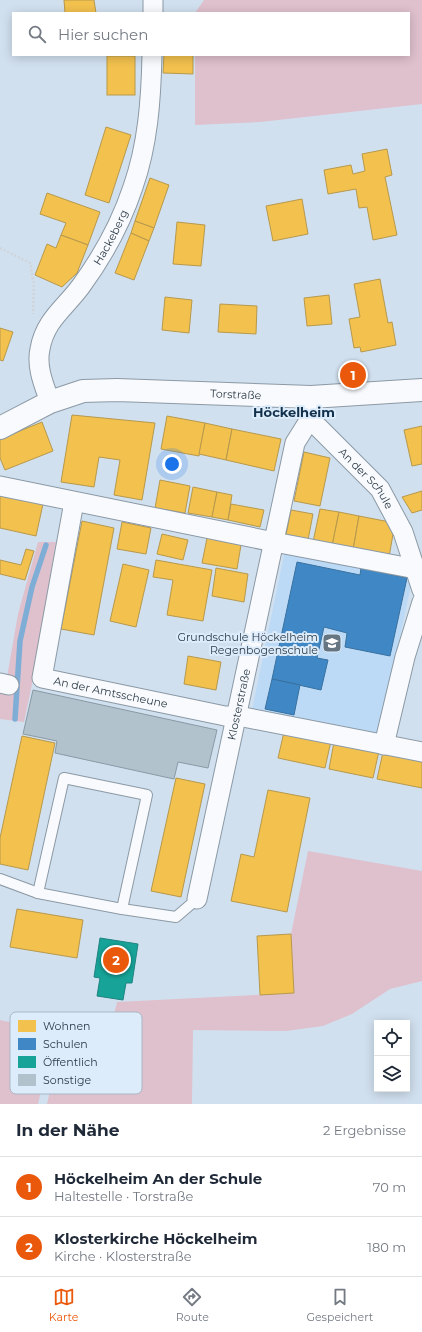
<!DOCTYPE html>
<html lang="de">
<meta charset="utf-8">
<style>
body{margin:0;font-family:Montserrat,sans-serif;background:#f2f2f3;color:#1f2937}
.controls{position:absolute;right:12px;bottom:12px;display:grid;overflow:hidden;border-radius:0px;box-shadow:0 2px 10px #0003}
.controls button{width:36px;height:36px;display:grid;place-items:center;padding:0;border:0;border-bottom:1px solid #e0e1e3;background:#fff;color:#1f2937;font:20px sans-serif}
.you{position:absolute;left:172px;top:464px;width:14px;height:14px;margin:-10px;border:3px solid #fff;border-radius:50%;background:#1a73e8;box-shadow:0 0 0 6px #1a73e833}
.badge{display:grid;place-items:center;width:26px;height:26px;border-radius:50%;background:#ea580c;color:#fff;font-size:13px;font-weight:700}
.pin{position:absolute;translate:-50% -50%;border:2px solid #fff;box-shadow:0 1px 4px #0006}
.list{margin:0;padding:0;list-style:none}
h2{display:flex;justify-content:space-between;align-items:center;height:52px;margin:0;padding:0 16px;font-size:17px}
h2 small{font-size:13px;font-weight:400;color:#747a83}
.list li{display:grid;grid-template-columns:26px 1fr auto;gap:12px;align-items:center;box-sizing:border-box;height:60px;padding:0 16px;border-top:1px solid #e0e1e3}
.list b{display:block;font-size:15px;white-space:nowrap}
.list p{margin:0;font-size:13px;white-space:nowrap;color:#747a83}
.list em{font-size:13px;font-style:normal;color:#747a83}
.icon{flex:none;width:22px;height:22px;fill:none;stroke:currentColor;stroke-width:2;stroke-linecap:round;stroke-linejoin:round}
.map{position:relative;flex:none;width:422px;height:1104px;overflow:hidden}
.search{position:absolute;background:#fff;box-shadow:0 2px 10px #0003;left:12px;right:12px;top:12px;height:44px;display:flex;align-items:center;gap:10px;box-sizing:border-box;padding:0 14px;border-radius:0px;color:#747a83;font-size:15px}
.sheet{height:172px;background:#fff}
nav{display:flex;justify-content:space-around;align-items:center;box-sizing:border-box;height:56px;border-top:1px solid #e0e1e3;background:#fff;font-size:11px;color:#747a83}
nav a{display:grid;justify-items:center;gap:2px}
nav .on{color:#ea580c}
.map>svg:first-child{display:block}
.built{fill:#bcdaf6}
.green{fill:#dfc0cd}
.homes{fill:#f2c14e;stroke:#b7994c}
.schools{fill:#3f88c5;stroke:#3971a0}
.public{fill:#17a398;stroke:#1d8480}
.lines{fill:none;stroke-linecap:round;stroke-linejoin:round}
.stream{stroke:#7eadd6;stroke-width:5.5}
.building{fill:#b2c2cd;stroke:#8a9aa5}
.lane-casing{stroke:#8c99a5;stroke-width:12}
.street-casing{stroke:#8c99a5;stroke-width:21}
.secondary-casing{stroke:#8c99a5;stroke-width:24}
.path{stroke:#cfd4d9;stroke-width:2.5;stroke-dasharray:2 2;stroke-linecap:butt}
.lane{stroke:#f8fafd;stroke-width:10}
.street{stroke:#f8fafd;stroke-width:19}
.secondary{stroke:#f8fafd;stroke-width:22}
.labels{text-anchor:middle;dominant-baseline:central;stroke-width:4;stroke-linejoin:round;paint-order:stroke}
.street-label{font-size:11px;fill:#2c3b48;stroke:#ddecfa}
.poi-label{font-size:11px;fill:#2c3b48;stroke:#ddecfa;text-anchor:end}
.quarter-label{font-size:13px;font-weight:bold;fill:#11304b;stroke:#ddecfa}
.key{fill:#ddecfa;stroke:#a8b7c5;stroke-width:1}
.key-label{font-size:11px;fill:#2c3b48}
</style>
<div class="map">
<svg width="422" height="1104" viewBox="0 0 422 1104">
<rect width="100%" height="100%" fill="#d1e0ef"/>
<polygon class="built" points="285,550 413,576 380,730 373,735 252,710"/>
<g class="green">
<polygon points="204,0 422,0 422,104 260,122 195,125 195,55 409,55 409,13 195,13"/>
<polygon points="38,542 56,542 32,684 24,722 0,719 0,690 6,683 18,614"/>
<polygon points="308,851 422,871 422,981 390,989 352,1014 323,1026 286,1031 193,1030 192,1104 47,1104 63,1034 107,1044 117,1002 294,993 291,934"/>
<polygon points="0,1020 55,1032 38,1104 0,1104"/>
</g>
<g class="homes">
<polygon points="64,0 94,0 96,13 65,13"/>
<polygon points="164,55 193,55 193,74 163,73"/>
<rect x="107" y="56" width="28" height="39"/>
<polygon points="106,127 131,135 109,203 85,195"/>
<polygon points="387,149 392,175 385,177 397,235 373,240 367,207 359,208 356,189 328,194 324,170 351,165 353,174 365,171 362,154"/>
<polygon points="150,178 169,185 154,228 135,221"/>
<polygon points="47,193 100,212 88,245 61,235 66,223 40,214"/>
<polygon points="302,199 308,234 273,241 266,206"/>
<polygon points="135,221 154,228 149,241 131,233"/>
<polygon points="177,222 205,225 201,266 173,264"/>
<polygon points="131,233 149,241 134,280 115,273"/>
<polygon points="61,235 88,245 77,273 62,287 35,275 47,244 56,248"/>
<polygon points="380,279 388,323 392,322 396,345 361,352 360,347 354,348 349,319 360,317 354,284"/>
<polygon points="329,295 332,324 307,326 304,298"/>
<polygon points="165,297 192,300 189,333 162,330"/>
<polygon points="220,304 257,306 256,334 218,332"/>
<polygon points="0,328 13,332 3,361 0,360"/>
<polygon points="72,415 155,423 142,500 114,495 120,460 99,457 94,487 61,482"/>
<polygon points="167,416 205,423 199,456 161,449"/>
<polygon points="42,422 53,451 5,470 0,458 0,439"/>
<polygon points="205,423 232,429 226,460 199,454"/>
<polygon points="422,426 422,464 412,466 404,430"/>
<polygon points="232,429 281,439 274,471 226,460"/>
<polygon points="304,452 330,458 320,506 294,501"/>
<polygon points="160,480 190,486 185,513 155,508"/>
<polygon points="193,487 217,492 212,517 188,513"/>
<polygon points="422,491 422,510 412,513 402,497"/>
<polygon points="217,492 232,495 228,520 212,517"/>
<polygon points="0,495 43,504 36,536 0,528"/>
<polygon points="231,504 264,510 260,527 228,520"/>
<polygon points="320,509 339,512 332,546 313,542"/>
<polygon points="291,510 313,514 308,540 286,535"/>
<polygon points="339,512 359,516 353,550 332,546"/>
<polygon points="359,516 395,523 389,557 353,550"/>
<polygon points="82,521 114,528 94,635 61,629"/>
<polygon points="122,522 151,528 146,554 117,549"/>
<polygon points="162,534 188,540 183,560 157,554"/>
<polygon points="207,538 241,545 237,569 202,563"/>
<polygon points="26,549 34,551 25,580 0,574 0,560 21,565"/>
<polygon points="156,560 212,570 203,621 167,615 173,580 153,577"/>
<polygon points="123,564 149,570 136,627 110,621"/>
<polygon points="216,568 248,574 244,602 212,596"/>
<polygon points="188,656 221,662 216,690 184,684"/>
<polygon points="284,732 331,741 325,768 278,758"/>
<polygon points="22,736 55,743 28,870 0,864 0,838"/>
<polygon points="334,742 379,751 373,778 329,769"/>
<polygon points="383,752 422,760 422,788 377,779"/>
<polygon points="176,778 205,784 181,897 151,891"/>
<polygon points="268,790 310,798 287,912 231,901 241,854 254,857"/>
<polygon points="17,909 83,920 77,958 10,947"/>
<polygon points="291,934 294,993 260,995 257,936"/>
</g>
<g class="schools">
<polygon points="297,562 360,575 361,568 407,578 390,656 345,647 347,633 324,627 317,658 328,660 321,690 272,679"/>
<polygon points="272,679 300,685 294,715 265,709"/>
</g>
<polygon class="public" points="100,938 138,944 132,983 126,983 123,1000 97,996 100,978 94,977"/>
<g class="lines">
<polyline class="stream" points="15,719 20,641 32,587 46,545"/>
</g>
<polygon class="building" points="33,690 217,730 208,768 178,762 174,779 55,753 57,741 23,734"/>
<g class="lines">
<defs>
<g id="lane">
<polyline points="0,879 38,893 122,909 176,917 197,899"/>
<polyline points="38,893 64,778 147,795 122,909"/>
</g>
<g id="street">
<polyline points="153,13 153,0"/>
<path id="s1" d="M50 402C44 385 36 367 40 349 45 320 65 308 81 286 103 256 121 223 133 187 148 144 151 100 152 55"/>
<path id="s2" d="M310 407V419L380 489 403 532 422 590"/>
<polyline points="0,486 274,542 416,569"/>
<path id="s3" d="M74 502 42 678 225 716H238L422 752"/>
<polyline points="0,683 9,685"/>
<polyline points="384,745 405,657 422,602"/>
<path id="s4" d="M197 899 295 443 310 419"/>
</g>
<g id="secondary">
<path id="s5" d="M0 428 50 402 83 391 117 390 311 397 422 390"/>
</g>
</defs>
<use href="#lane" class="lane-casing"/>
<use href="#street" class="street-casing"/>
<use href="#secondary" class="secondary-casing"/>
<polyline class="path" points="0,248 30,263 34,284 33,314"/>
<use href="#lane" class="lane"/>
<use href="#street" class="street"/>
<use href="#secondary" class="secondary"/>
</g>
<defs>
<symbol id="school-square" viewBox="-11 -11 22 22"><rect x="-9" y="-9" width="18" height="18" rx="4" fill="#667582" stroke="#ddecfa"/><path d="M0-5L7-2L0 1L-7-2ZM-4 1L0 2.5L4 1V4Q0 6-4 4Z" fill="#fff"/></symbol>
</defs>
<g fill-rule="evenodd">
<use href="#school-square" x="321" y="632" width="22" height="22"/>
</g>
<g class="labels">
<g class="street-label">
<text stroke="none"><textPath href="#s1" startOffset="188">Hackeberg</textPath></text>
<text stroke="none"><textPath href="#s5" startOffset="244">Torstraße</textPath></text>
<text stroke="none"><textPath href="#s2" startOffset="94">An der Schule</textPath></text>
<text stroke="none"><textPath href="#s3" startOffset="249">An der Amtsscheune</textPath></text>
<text stroke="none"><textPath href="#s4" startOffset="199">Klosterstraße</textPath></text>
</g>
<g class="poi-label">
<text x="318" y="637">Grundschule Höckelheim<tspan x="318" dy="13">Regenbogenschule</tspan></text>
</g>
<g class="quarter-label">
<text x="294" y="412">Höckelheim</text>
</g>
</g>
<rect x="10" y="1012" width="132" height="82" rx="6" class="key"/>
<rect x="18" y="1020" width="18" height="12" fill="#f2c14e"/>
<rect x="18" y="1038" width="18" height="12" fill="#3f88c5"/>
<rect x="18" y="1056" width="18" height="12" fill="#17a398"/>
<rect x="18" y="1074" width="18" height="12" fill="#b2c2cd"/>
<g class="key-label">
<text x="43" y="1030">Wohnen</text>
<text x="43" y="1048">Schulen</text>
<text x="43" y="1066">Öffentlich</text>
<text x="43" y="1084">Sonstige</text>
</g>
</svg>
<div class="controls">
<button><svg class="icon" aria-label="locate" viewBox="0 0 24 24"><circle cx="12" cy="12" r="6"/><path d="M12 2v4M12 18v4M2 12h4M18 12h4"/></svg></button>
<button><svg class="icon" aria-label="layers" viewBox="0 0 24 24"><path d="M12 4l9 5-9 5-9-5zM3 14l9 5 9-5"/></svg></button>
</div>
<div class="you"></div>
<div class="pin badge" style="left:353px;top:375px">1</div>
<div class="pin badge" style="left:116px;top:960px">2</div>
<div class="search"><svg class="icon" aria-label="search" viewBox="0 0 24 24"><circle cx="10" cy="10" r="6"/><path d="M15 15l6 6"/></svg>Hier suchen</div>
</div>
<section class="sheet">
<h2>In der Nähe<small>2 Ergebnisse</small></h2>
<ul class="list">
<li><span class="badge">1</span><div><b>Höckelheim An der Schule</b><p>Haltestelle · Torstraße</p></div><em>70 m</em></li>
<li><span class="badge">2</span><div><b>Klosterkirche Höckelheim</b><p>Kirche · Klosterstraße</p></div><em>180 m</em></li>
</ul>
</section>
<nav>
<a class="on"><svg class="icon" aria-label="map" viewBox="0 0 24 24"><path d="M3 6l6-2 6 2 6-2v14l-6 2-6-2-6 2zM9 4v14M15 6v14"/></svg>Karte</a>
<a><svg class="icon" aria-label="directions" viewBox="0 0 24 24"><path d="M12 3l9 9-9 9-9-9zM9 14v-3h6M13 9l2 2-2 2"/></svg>Route</a>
<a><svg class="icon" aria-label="saved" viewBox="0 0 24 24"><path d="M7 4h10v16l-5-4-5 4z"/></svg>Gespeichert</a>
</nav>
